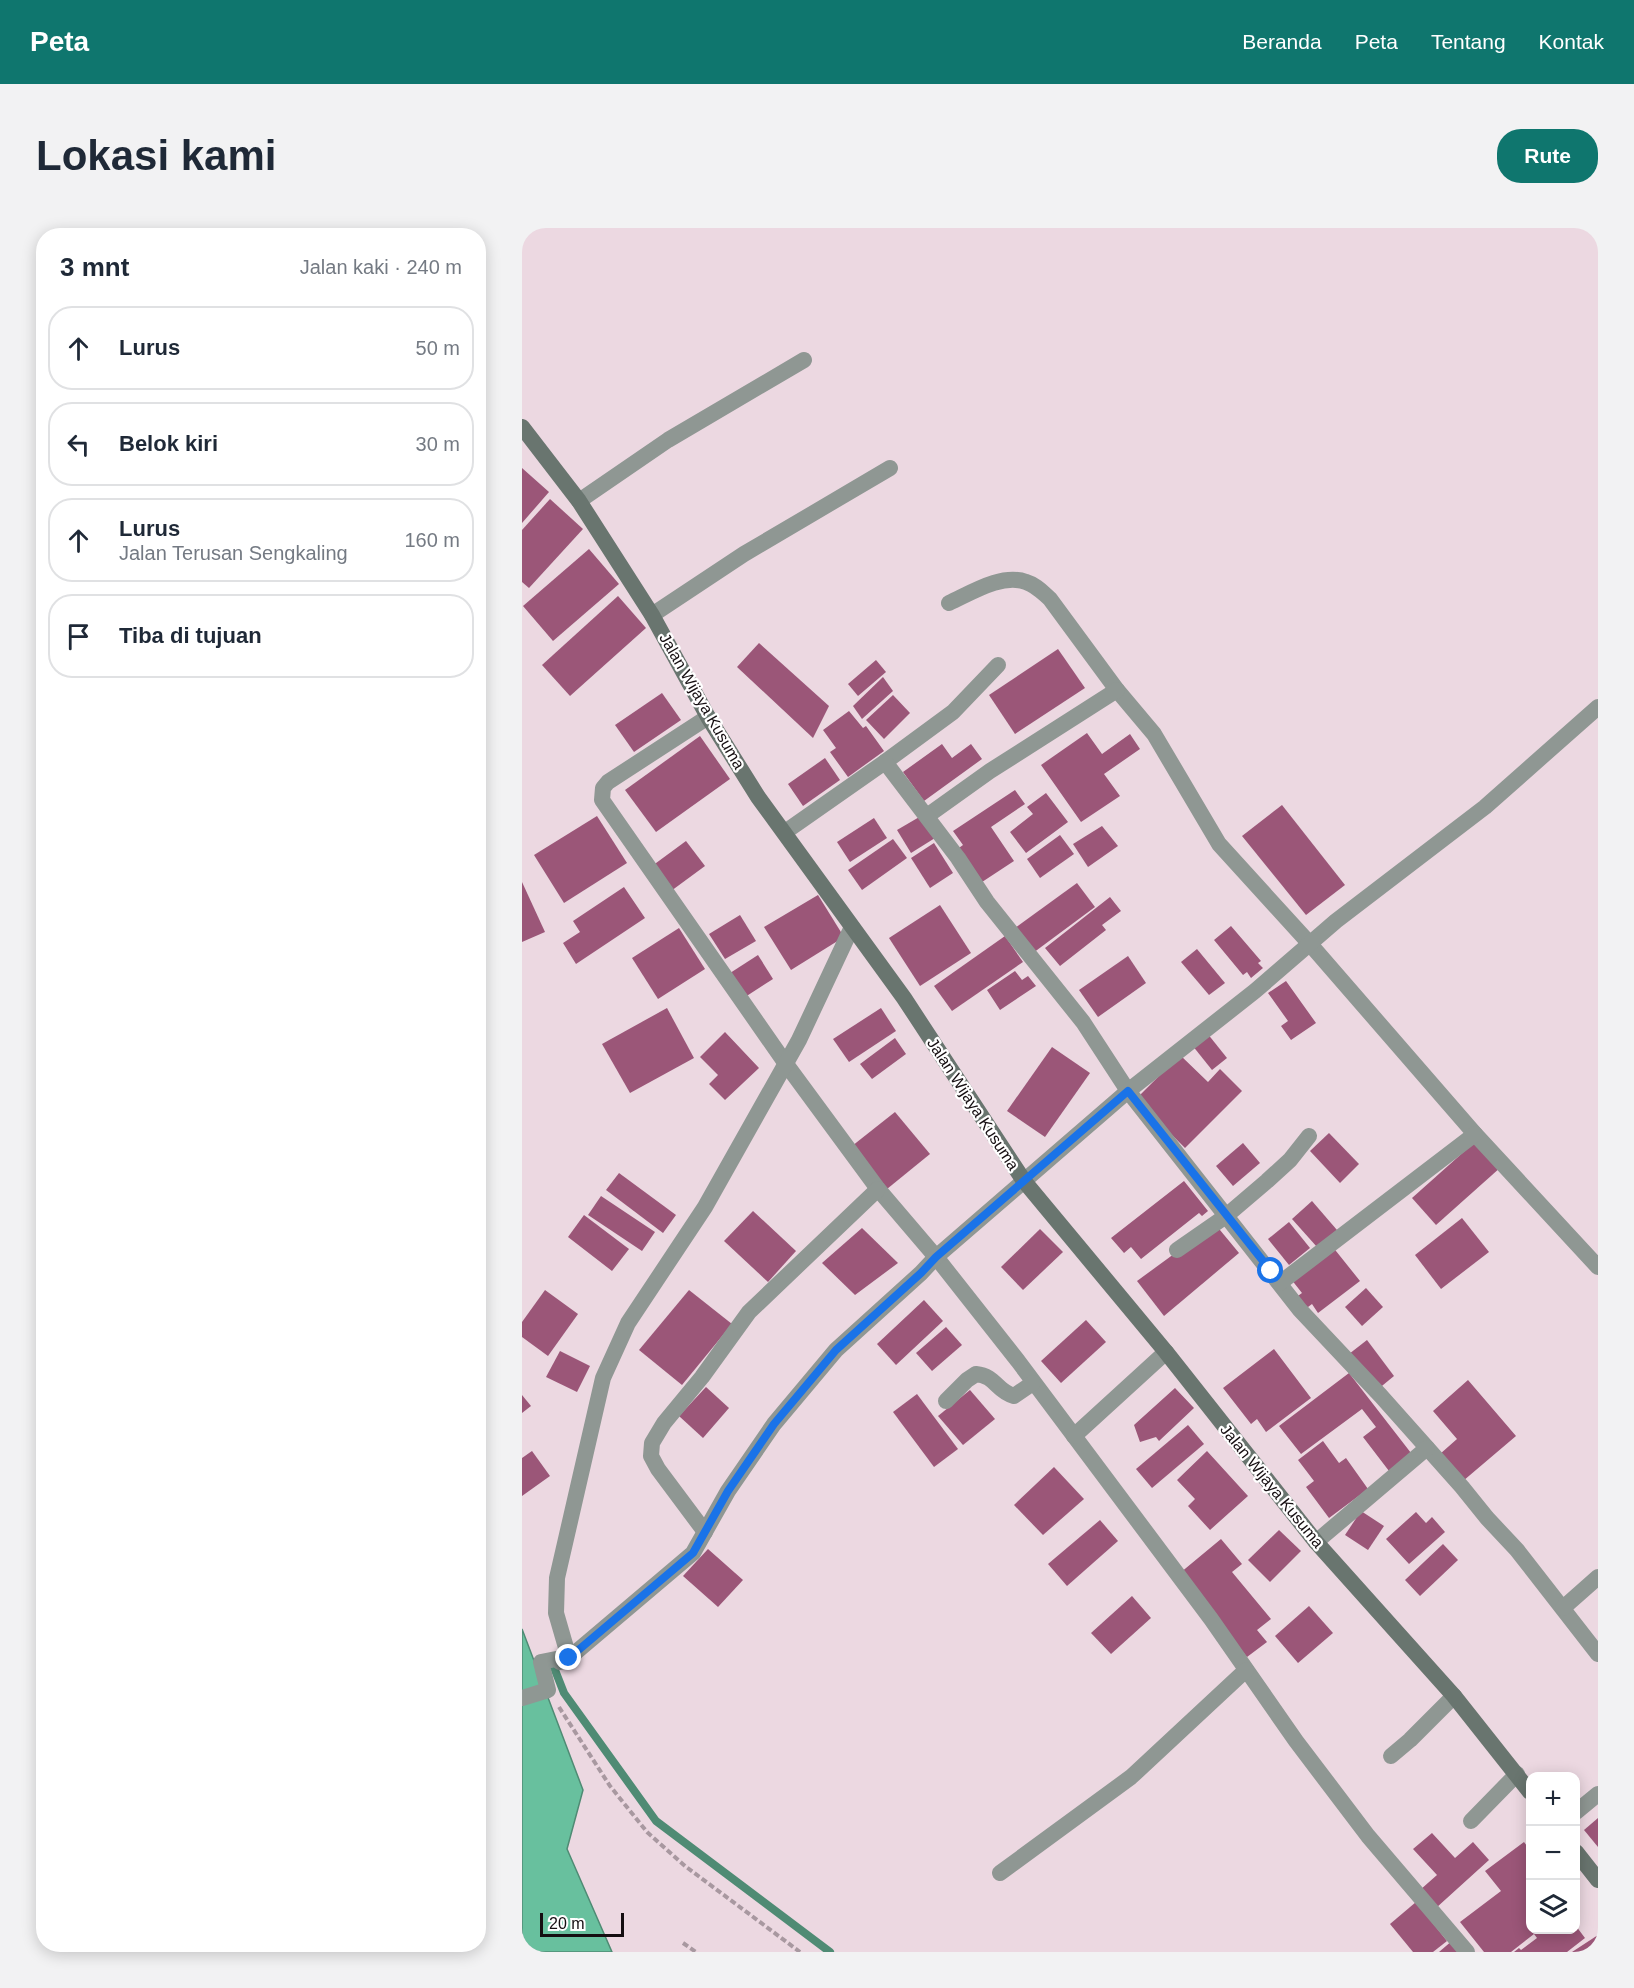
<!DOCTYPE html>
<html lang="id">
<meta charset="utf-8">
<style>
body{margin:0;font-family:Helvetica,sans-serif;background:#f2f2f3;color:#1f2937}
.controls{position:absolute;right:18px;bottom:18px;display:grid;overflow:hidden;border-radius:12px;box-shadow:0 3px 15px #0003}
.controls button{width:54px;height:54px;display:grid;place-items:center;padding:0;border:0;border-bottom:2px solid #e0e1e3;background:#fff;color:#1f2937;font:30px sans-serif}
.scale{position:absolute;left:18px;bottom:15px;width:84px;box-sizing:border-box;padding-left:6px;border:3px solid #150e11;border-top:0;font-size:16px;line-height:21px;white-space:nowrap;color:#150e11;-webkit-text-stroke:4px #fff;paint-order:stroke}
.stop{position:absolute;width:18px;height:18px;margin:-14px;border:4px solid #1a73e8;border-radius:50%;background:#fff}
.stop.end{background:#1a73e8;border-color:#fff;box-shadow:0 2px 6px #0008}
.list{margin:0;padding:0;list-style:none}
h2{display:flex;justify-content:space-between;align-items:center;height:78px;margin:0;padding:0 24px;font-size:26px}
h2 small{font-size:20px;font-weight:400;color:#747a83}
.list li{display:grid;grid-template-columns:39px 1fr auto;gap:18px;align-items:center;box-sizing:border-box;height:84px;margin:0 12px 12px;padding:0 12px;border:2px solid #e0e1e3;border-radius:24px}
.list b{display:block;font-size:22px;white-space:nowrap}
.list p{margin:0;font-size:20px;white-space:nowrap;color:#747a83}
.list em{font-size:20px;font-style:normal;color:#747a83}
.icon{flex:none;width:33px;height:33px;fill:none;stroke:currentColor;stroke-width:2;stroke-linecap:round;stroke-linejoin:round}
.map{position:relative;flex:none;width:1076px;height:1724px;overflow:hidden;border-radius:24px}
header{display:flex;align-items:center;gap:36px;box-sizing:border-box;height:84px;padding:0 30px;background:#0f766e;color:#fff}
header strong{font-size:28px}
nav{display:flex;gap:33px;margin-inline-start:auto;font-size:21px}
.intro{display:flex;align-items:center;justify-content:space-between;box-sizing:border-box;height:144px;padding:0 36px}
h1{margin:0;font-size:42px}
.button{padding:15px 27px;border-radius:24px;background:#0f766e;color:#fff;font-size:21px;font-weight:700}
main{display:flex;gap:36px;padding:0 36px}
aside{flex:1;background:#fff;border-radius:24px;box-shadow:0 3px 15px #0003}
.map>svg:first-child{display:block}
.water{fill:#68c09e;stroke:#4f8b74;stroke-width:1.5}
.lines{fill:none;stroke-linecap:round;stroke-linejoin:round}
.stream{stroke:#4f8b74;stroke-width:8}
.building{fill:#9b5678}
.path{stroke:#a898a0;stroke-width:4;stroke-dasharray:6 3;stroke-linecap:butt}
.minor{stroke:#8f9793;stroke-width:16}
.secondary{stroke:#69756f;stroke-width:16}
.route{stroke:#1a73e8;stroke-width:8}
.labels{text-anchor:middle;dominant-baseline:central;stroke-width:4.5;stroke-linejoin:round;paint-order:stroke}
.street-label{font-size:16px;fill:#150e11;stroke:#fff}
</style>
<header>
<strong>Peta</strong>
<nav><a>Beranda</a><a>Peta</a><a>Tentang</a><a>Kontak</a></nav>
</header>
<div class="intro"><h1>Lokasi kami</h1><a class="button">Rute</a></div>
<main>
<aside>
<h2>3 mnt<small>Jalan kaki · 240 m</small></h2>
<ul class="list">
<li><svg class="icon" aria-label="ahead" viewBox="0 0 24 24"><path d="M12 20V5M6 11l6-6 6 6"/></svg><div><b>Lurus</b></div><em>50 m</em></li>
<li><svg class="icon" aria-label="left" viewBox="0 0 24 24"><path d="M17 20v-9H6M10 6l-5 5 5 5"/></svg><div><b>Belok kiri</b></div><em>30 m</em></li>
<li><svg class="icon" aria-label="ahead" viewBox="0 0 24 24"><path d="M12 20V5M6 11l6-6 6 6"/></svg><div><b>Lurus</b><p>Jalan Terusan Sengkaling</p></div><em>160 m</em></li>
<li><svg class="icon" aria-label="arrive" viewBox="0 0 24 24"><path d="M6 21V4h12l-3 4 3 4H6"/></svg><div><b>Tiba di tujuan</b></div></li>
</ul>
</aside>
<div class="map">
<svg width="1076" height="1724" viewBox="0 0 1076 1724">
<rect width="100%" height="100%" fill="#ecd8e1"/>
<polygon class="water" points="0,1401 61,1562 45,1621 90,1724 0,1724"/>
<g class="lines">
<polyline class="stream" points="24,1439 31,1437 42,1465 134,1593 308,1724"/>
</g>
<g class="building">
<polygon points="0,240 27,264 0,295"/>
<polygon points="28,271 61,301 7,360 0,354 0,302"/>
<polygon points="67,321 97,356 31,413 1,378"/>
<polygon points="96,368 124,400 48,468 20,437"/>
<polygon points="237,415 307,478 291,510 215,439"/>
<polygon points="536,421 563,460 493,506 467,467"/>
<polygon points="354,432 364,444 336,468 326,456"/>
<polygon points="361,449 371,463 340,491 331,478"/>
<polygon points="140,465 159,492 112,524 93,497"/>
<polygon points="371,467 388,485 362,511 344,492"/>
<polygon points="327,483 341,500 344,498 362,523 326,549 308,524 314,520 301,502"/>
<polygon points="565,505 580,526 608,506 618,521 582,546 598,568 559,594 519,537"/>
<polygon points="178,508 208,551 134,604 103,562"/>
<polygon points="420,516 430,530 449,516 460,531 402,573 381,544"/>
<polygon points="303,530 318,552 281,578 266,556"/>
<polygon points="493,562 503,576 469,599 492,633 457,656 434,622 441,617 431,603"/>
<polygon points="524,565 546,594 504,625 488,604 511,586 505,579"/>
<polygon points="760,577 823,657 784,687 720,608"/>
<polygon points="75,588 105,635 42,675 12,627"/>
<polygon points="399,588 413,610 389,625 375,602"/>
<polygon points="352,590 365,610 328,634 315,614"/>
<polygon points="580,598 596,618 566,639 551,616"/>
<polygon points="538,607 552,626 518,650 505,631"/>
<polygon points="371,611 385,630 340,662 326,642"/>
<polygon points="164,613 183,638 149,663 130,638"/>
<polygon points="412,615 431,645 408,660 389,630"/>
<polygon points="0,654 23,704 0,714"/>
<polygon points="555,655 573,679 511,725 493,700"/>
<polygon points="102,659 123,690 54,736 41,715 58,704 51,693"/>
<polygon points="296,667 322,709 269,742 242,699"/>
<polygon points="588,669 599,683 580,697 584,702 538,738 523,720"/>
<polygon points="418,677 449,725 398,758 367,710"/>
<polygon points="218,687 234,713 203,731 187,706"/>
<polygon points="709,698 739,733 736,735 741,740 729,750 725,744 721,747 692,712"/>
<polygon points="157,700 183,741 136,771 110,730"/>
<polygon points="483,708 501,734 430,783 412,758"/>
<polygon points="675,721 703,755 687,767 659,734"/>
<polygon points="236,727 251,751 220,771 205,747"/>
<polygon points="606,728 624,755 576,789 557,762"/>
<polygon points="493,743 500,752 506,748 514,758 478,782 465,762"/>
<polygon points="764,753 794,795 769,812 759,798 766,793 746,765"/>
<polygon points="145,780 172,830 108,865 80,816"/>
<polygon points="359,780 374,803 327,834 311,811"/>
<polygon points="203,804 237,840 203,872 187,856 196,847 178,829"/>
<polygon points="685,805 705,830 690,842 670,817"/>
<polygon points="373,810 384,826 350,851 338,836"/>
<polygon points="530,819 568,845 523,909 485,883"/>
<polygon points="658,827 686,854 698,841 720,863 663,920 614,871"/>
<polygon points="373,884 408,926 365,961 330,918"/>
<polygon points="807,905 837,936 818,955 788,923"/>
<polygon points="955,912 979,939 914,997 890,970"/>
<polygon points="721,915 738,935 711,958 694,938"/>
<polygon points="97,945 154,987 141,1005 84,962"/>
<polygon points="662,953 686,983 680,988 677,985 619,1031 609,1019 602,1025 589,1010"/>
<polygon points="79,968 133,1004 120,1023 66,987"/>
<polygon points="790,973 815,1002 795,1019 770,991"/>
<polygon points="231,983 274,1023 246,1054 202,1013"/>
<polygon points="62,987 107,1021 90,1043 46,1009"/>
<polygon points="940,990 967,1024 919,1061 893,1027"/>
<polygon points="767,994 788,1020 767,1037 746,1011"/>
<polygon points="693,996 717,1025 642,1088 615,1053"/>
<polygon points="340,1000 376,1035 333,1067 300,1035"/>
<polygon points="518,1001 541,1024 501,1062 479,1039"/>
<polygon points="810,1018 838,1053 796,1085 790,1076 782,1082 773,1070 780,1065 769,1051"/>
<polygon points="844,1060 861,1079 840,1098 823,1079"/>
<polygon points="23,1062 56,1086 26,1128 0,1109 0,1094"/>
<polygon points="167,1062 210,1096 160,1157 117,1122"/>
<polygon points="402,1072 421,1093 374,1137 355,1116"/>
<polygon points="564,1092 584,1114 539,1155 519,1133"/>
<polygon points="424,1099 440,1117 410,1143 394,1125"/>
<polygon points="845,1112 872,1148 855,1162 827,1126"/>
<polygon points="752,1121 789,1170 744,1204 735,1191 729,1196 701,1160"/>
<polygon points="38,1123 68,1138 55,1164 24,1149"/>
<polygon points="827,1145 889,1225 867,1243 841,1209 854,1199 840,1181 779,1226 757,1198"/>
<polygon points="946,1152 994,1208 941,1253 918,1226 935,1211 911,1183"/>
<polygon points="184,1159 207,1180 181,1210 157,1188"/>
<polygon points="653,1160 672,1180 637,1213 634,1209 618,1214 612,1197"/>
<polygon points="448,1162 473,1191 441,1217 416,1188"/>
<polygon points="395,1166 436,1221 412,1239 371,1184"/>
<polygon points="0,1167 9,1178 0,1185"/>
<polygon points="666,1197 682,1216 630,1260 614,1241"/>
<polygon points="801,1213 817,1235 824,1230 846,1261 807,1290 784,1259 792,1253 776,1232"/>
<polygon points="10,1223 28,1248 0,1268 0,1230"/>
<polygon points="685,1223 726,1268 688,1302 666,1278 673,1271 655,1252"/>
<polygon points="532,1239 562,1271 521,1307 492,1277"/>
<polygon points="839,1283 862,1298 846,1322 823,1307"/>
<polygon points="894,1284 904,1295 910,1289 923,1304 887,1336 864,1311"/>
<polygon points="578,1292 596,1313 545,1358 526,1336"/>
<polygon points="757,1302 779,1323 748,1354 726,1332"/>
<polygon points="699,1311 720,1336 710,1344 749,1391 735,1402 745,1414 725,1429 658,1345"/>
<polygon points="921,1316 936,1332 898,1368 883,1352"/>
<polygon points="186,1321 221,1352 196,1379 161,1348"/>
<polygon points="610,1368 629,1390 589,1426 569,1405"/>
<polygon points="787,1378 811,1405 776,1435 753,1408"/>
<polygon points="1076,1590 1076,1619 1062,1602"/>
<polygon points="910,1605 933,1630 951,1614 967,1632 914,1680 898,1662 915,1647 891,1621"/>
<polygon points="1002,1614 1008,1622 1008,1701 1054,1702 1054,1698 1063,1710 1045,1724 992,1724 997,1720 999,1722 1015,1710 1012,1706 989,1724 962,1724 938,1694 979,1663 963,1643"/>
<polygon points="894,1674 925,1713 911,1724 891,1724 868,1696"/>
<polygon points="1076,1707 1076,1724 1050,1724"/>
<polygon points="931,1712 940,1724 917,1724"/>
</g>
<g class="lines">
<g class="path">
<polyline points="37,1479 88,1558 125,1604 163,1638 278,1724"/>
<polyline points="161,1715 174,1724"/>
</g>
<g class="minor">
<polyline points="57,273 146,212 282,132"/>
<path d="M427 375C449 365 480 345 504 354 514 357 520 364 528 371L595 462 632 506 697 616 788 716 953 906 1076 1039"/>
<polyline points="130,387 222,326 368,240"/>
<polyline points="186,489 86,554 81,560 80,572 264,836 356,961 414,1029 496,1133 689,1391 774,1513 846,1608 945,1724"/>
<polyline points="363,534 431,484 476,437"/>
<polyline points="405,588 468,543 595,462"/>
<polyline points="263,604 363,534 436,630 465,674 561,794 606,863 778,1082 859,1168 940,1259 965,1290 995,1322 1076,1426"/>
<polyline points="655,1022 704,988 745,953 768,932 787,908"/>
<polyline points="758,1055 953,906"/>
<path d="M424 1173 445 1152 454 1146C474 1148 474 1163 492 1168L511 1155"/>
<polyline points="552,1208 644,1124"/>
<polyline points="183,1304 136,1241 129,1228 130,1215 142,1195 180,1149 227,1084 356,961"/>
<polyline points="794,1314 905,1220"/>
<polyline points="1041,1380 1076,1349"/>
<polyline points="47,1430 34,1385 35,1350 81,1150 106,1095 183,979 277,812 330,699"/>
<polyline points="0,1470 26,1462 19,1434 34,1431 38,1434 47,1430 171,1325 206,1263 252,1196 314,1122 399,1045 414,1029 606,863 733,763 814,693 963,579 1076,479"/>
<polyline points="869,1528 888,1512 932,1468"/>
<polyline points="1054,1584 1076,1566"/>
<polyline points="949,1593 995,1546"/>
<polyline points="478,1645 609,1549 724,1442"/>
</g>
<g class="secondary">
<polyline points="0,199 57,273 130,387 186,489 236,569 382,770 502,953 644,1124 794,1314 932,1468 1008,1564"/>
<polyline points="1054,1624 1076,1652"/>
</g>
</g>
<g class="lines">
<polyline class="route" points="47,1430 171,1325 206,1263 252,1196 314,1122 399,1045 414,1029 606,863 749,1043"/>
</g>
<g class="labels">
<g class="street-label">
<text transform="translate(180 473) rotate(60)">Jalan Wijaya Kusuma</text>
<text transform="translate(451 876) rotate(57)">Jalan Wijaya Kusuma</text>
<text transform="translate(750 1258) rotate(51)">Jalan Wijaya Kusuma</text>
</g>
</g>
</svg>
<div class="controls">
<button>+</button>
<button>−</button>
<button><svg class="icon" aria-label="layers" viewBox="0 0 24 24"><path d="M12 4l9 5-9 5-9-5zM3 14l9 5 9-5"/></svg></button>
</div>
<div class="scale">20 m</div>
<div class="stop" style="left:749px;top:1043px"></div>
<div class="stop end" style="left:47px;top:1430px"></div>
</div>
</main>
